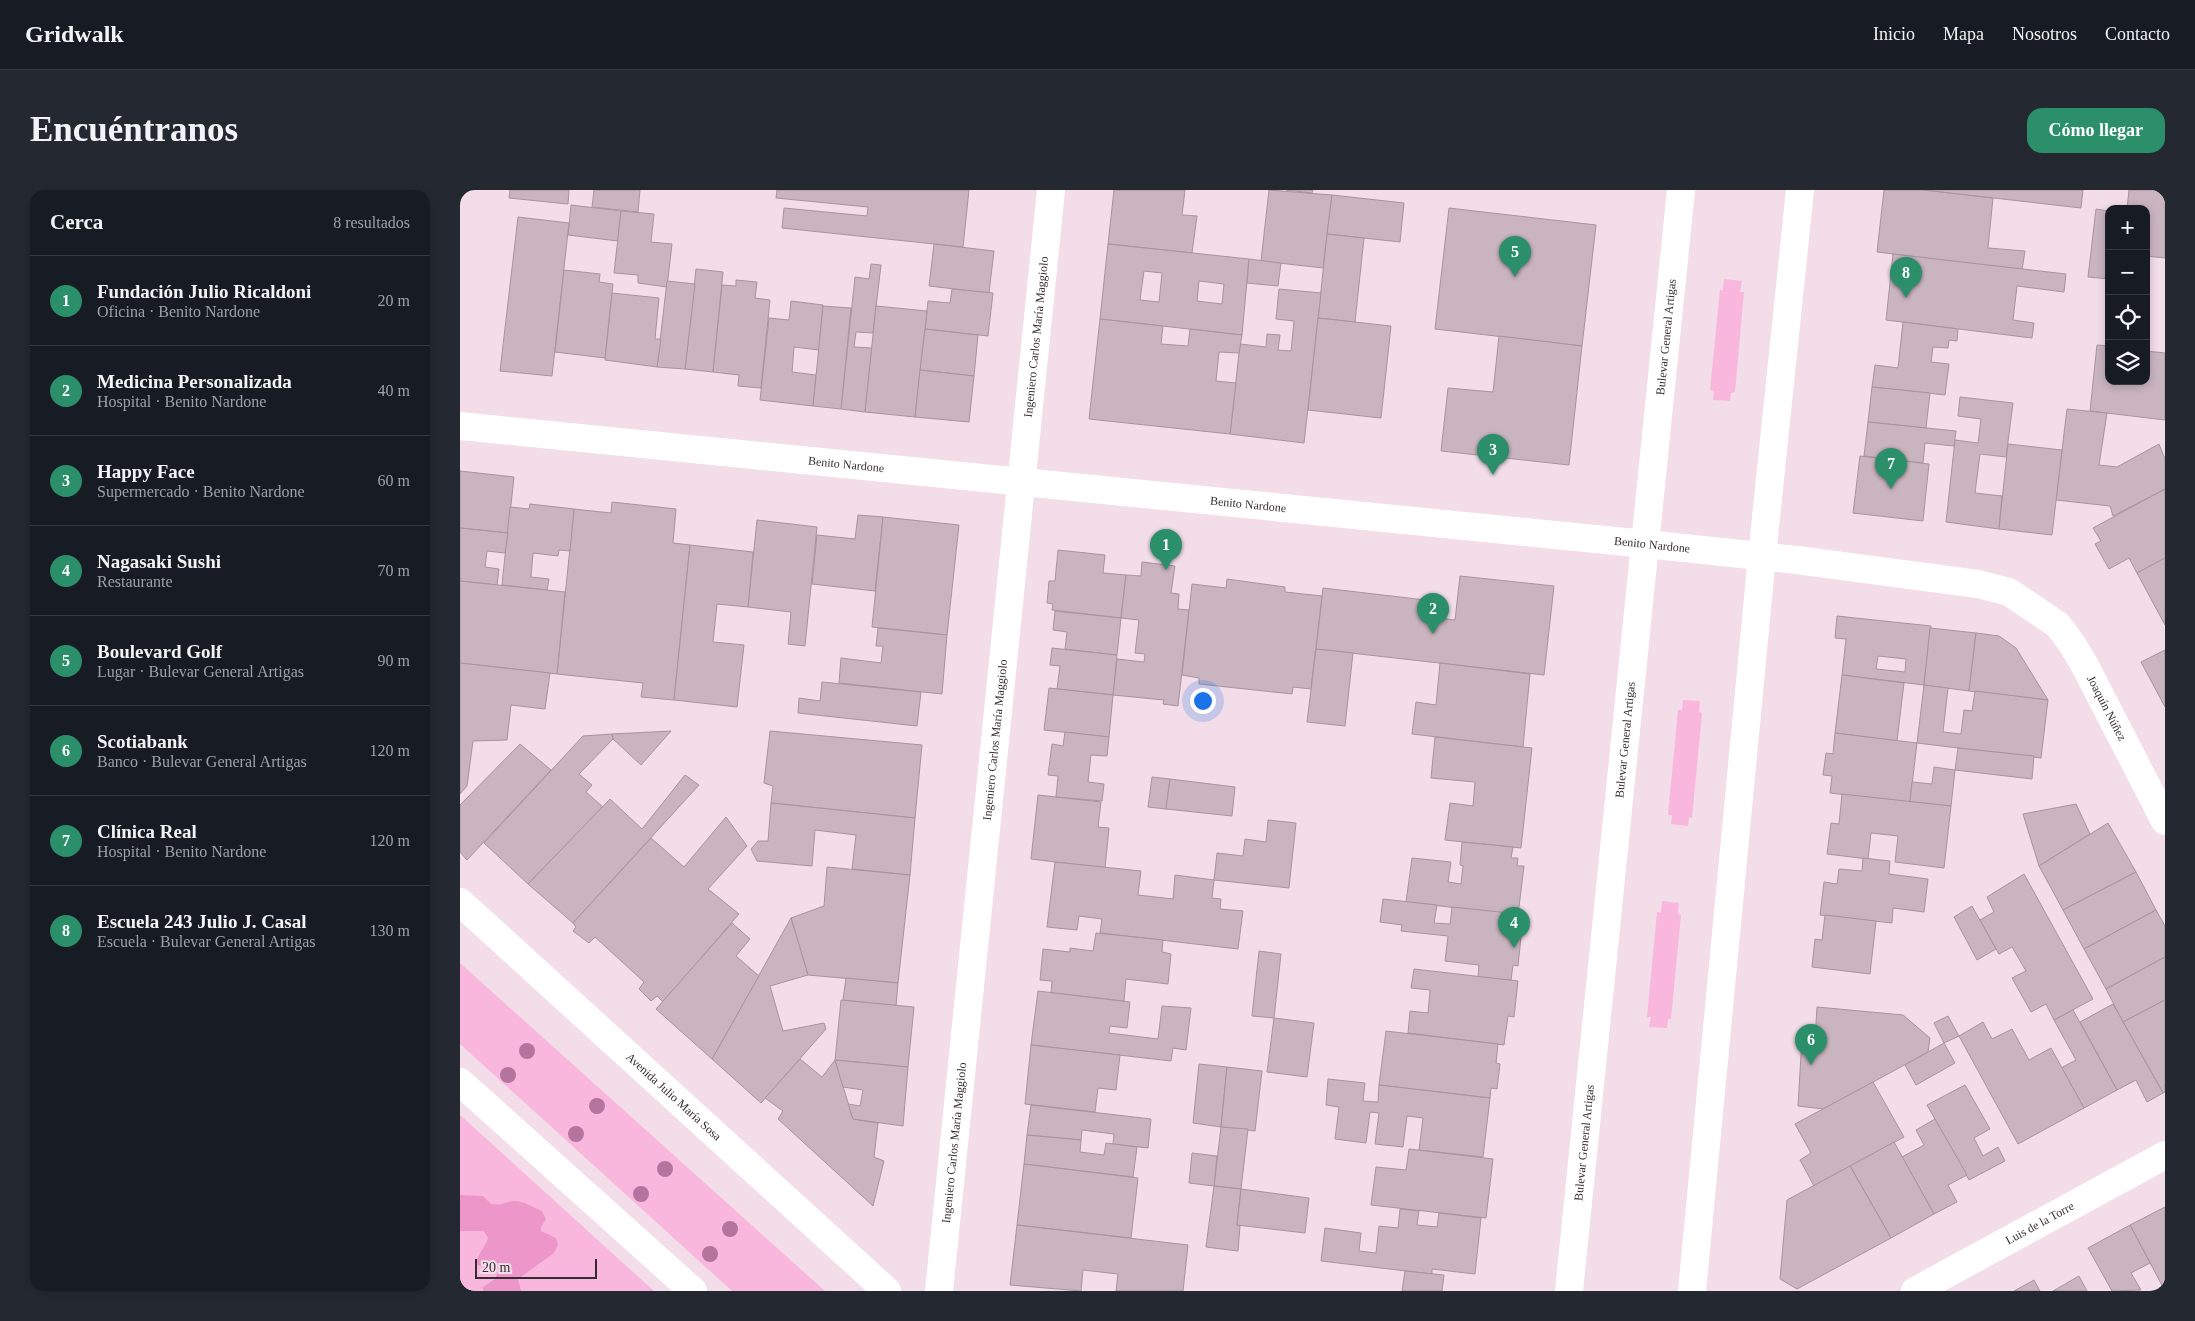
<!DOCTYPE html>
<html lang="es">
<meta charset="utf-8">
<style>
body{margin:0;font-family:Georgia,serif;background:#242831;color:#f1f3f6}
.controls{position:absolute;right:15px;top:15px;display:grid;overflow:hidden;border-radius:10px;box-shadow:0 2px 8px #0003}
.controls button{width:45px;height:45px;display:grid;place-items:center;padding:0;border:0;border-bottom:1px solid #363941;background:#171b24;color:#f1f3f6;font:25px sans-serif}
.scale{position:absolute;left:15px;bottom:12px;width:122px;box-sizing:border-box;padding-left:5px;border:2px solid #352d31;border-top:0;font-size:14px;line-height:18px;white-space:nowrap;color:#352d31;-webkit-text-stroke:4px #f2dde8;paint-order:stroke}
.you{position:absolute;left:742px;top:510px;width:18px;height:18px;margin:-12px;border:4px solid #fff;border-radius:50%;background:#1a73e8;box-shadow:0 0 0 8px #1a73e833}
.badge{display:grid;place-items:center;width:32px;height:32px;border-radius:50%;background:#2b8f6a;color:#fff;font-size:16px;font-weight:700}
.pin{position:absolute;translate:-50% -41px;filter:drop-shadow(0 1px 2px #0008)}
.pin::after{content:'';position:absolute;top:26px;width:18px;height:15px;background:inherit;clip-path:polygon(0 0,100% 0,50% 100%)}
.list{margin:0;padding:0;list-style:none}
h2{display:flex;justify-content:space-between;align-items:center;height:65px;margin:0;padding:0 20px;font-size:21px}
h2 small{font-size:16px;font-weight:400;color:#9ea1a6}
.list li{display:grid;grid-template-columns:32px 1fr auto;gap:15px;align-items:center;box-sizing:border-box;height:90px;padding:0 20px;border-top:1px solid #363941}
.list b{display:block;font-size:19px;white-space:nowrap}
.list p{margin:0;font-size:16px;white-space:nowrap;color:#9ea1a6}
.list em{font-size:16px;font-style:normal;color:#9ea1a6}
.icon{flex:none;width:28px;height:28px;fill:none;stroke:currentColor;stroke-width:2;stroke-linecap:round;stroke-linejoin:round}
.map{position:relative;flex:none;width:1705px;height:1101px;overflow:hidden;border-radius:15px}
header{display:flex;align-items:center;gap:30px;box-sizing:border-box;height:70px;padding:0 25px;background:#171b24;border-bottom:1px solid #363941}
header strong{font-size:24px}
nav{display:flex;gap:28px;margin-inline-start:auto;font-size:18px}
.intro{display:flex;align-items:center;justify-content:space-between;box-sizing:border-box;height:120px;padding:0 30px}
h1{margin:0;font-size:35px}
.button{padding:12px 22px;border-radius:15px;background:#2b8f6a;color:#fff;font-size:18px;font-weight:700}
main{display:flex;gap:30px;padding:0 30px}
aside{flex:1;background:#171b24;border-radius:15px;box-shadow:0 2px 8px #0003}
.map>svg:first-child{display:block}
.green{fill:#fab7dd}
.forest{fill:#ed96c9}
.building{fill:#c9b4bf;stroke:#a8949e;fill-rule:evenodd}
.lines{fill:none;stroke-linecap:round;stroke-linejoin:round}
.minor{stroke:#fff;stroke-width:28}
.secondary{stroke:#fff;stroke-width:28}
.tree{fill:#b4749e}
.labels{text-anchor:middle;dominant-baseline:central;stroke-width:4.5;stroke-linejoin:round;paint-order:stroke}
.street-label{font-size:12px;fill:#352d31;stroke:#f2dde8}
</style>
<header>
<strong>Gridwalk</strong>
<nav><a>Inicio</a><a>Mapa</a><a>Nosotros</a><a>Contacto</a></nav>
</header>
<div class="intro"><h1>Encuéntranos</h1><a class="button">Cómo llegar</a></div>
<main>
<aside>
<h2>Cerca<small>8 resultados</small></h2>
<ul class="list">
<li><span class="badge">1</span><div><b>Fundación Julio Ricaldoni</b><p>Oficina · Benito Nardone</p></div><em>20 m</em></li>
<li><span class="badge">2</span><div><b>Medicina Personalizada</b><p>Hospital · Benito Nardone</p></div><em>40 m</em></li>
<li><span class="badge">3</span><div><b>Happy Face</b><p>Supermercado · Benito Nardone</p></div><em>60 m</em></li>
<li><span class="badge">4</span><div><b>Nagasaki Sushi</b><p>Restaurante</p></div><em>70 m</em></li>
<li><span class="badge">5</span><div><b>Boulevard Golf</b><p>Lugar · Bulevar General Artigas</p></div><em>90 m</em></li>
<li><span class="badge">6</span><div><b>Scotiabank</b><p>Banco · Bulevar General Artigas</p></div><em>120 m</em></li>
<li><span class="badge">7</span><div><b>Clínica Real</b><p>Hospital · Benito Nardone</p></div><em>120 m</em></li>
<li><span class="badge">8</span><div><b>Escuela 243 Julio J. Casal</b><p>Escuela · Bulevar General Artigas</p></div><em>130 m</em></li>
</ul>
</aside>
<div class="map">
<svg width="1705" height="1101" viewBox="0 0 1705 1101">
<rect width="100%" height="100%" fill="#f2dde8"/>
<g class="green">
<polygon points="1264,89 1282,91 1280,102 1284,102 1275,202 1271,203 1270,211 1253,210 1254,201 1250,200 1260,100 1263,100"/>
<polygon points="1223,510 1240,511 1239,522 1242,523 1232,628 1229,627 1228,636 1211,634 1212,625 1208,625 1218,520 1222,520"/>
<polygon points="1202,711 1219,713 1218,724 1221,725 1211,829 1208,829 1207,838 1189,837 1191,827 1187,827 1197,722 1201,723"/>
<polygon points="0,773 365,1101 272,1101 0,854"/>
<polygon points="0,925 194,1101 0,1101"/>
</g>
<path class="forest" d="M0 1005 23 1006 31 1014C45 1016 45 1011 55 1011 64 1011 74 1018 82 1021L86 1029 81 1037V1041L96 1048 98 1055 94 1063 58 1089 61 1101H23V1097L35 1089 39 1078 29 1080 16 1074C18 1063 25 1058 28 1048L24 1041H0Z"/>
<g class="building">
<polygon points="50,0 109,0 108,14 49,8"/>
<polygon points="134,0 180,0 178,22 132,17"/>
<polygon points="317,0 509,0 503,57 322,38 324,18 407,26 408,17 316,8"/>
<polygon points="654,0 725,0 722,25 737,26 732,63 648,54"/>
<polygon points="809,0 872,5 863,78 801,71"/>
<polygon points="826,0 853,0 852,3"/>
<polygon points="1424,0 1464,0 1533,8 1528,58 1565,61 1562,80 1417,62"/>
<polygon points="1464,0 1623,0 1621,18"/>
<polygon points="1669,0 1705,0 1705,68 1686,66 1686,19 1667,19"/>
<polygon points="872,5 944,13 940,52 867,44"/>
<polygon points="111,15 161,21 158,51 108,45"/>
<polygon points="989,18 1136,35 1122,156 975,139"/>
<polygon points="1636,19 1649,21 1649,89 1628,87"/>
<polygon points="161,21 194,24 191,52 212,54 207,97 178,93 178,85 154,83"/>
<polygon points="58,27 109,33 92,186 40,181"/>
<polygon points="867,44 904,48 895,132 858,128"/>
<polygon points="474,54 534,61 529,103 469,96"/>
<path d="M648 54 789 69 782 145 640 129ZM684 81 702 83 699 112 680 110ZM739 91 764 94 762 114 737 111Z"/>
<polygon points="1433,64 1606,84 1604,102 1557,96 1553,130 1574,133 1572,148 1426,130"/>
<polygon points="789,69 821,73 818,96 787,93"/>
<polygon points="411,74 421,75 413,143 396,142 394,157 412,158 405,222 381,219 395,87 409,89"/>
<polygon points="236,79 263,82 253,182 225,179"/>
<polygon points="104,80 140,84 139,92 153,94 145,168 95,162"/>
<polygon points="276,90 297,92 295,108 310,110 301,198 278,196 279,185 253,182 262,95 276,96"/>
<polygon points="207,91 235,94 225,179 197,177"/>
<polygon points="492,99 533,103 528,146 465,139 468,111 490,113"/>
<polygon points="819,99 861,103 844,253 770,244 780,154 806,157 807,144 820,145 818,160 831,161 834,131 816,129"/>
<polygon points="152,103 199,108 195,149 201,149 197,177 145,170"/>
<polygon points="331,111 363,115 359,160 334,157 332,182 356,185 353,216 300,210 309,128 329,130"/>
<polygon points="363,116 391,118 381,219 353,216"/>
<polygon points="416,116 467,121 455,227 405,222"/>
<polygon points="858,128 931,136 921,228 848,220"/>
<polygon points="640,129 703,136 701,154 728,156 730,139 782,145 779,163 759,162 756,191 776,193 770,244 629,229"/>
<polygon points="1443,132 1498,139 1497,151 1489,150 1488,158 1473,157 1471,172 1489,174 1485,205 1412,197 1415,175 1438,178"/>
<polygon points="465,139 518,145 514,186 460,180"/>
<polygon points="1039,146 1122,156 1109,275 981,261 988,198 1033,202"/>
<polygon points="1637,155 1649,156 1649,191 1686,191 1686,161 1705,163 1705,230 1630,221"/>
<polygon points="460,180 514,186 509,232 455,227"/>
<polygon points="1412,197 1470,203 1466,238 1408,232"/>
<polygon points="1500,207 1553,213 1546,267 1520,264 1515,303 1542,306 1539,339 1486,332 1495,250 1518,253 1521,229 1498,226"/>
<polygon points="1607,219 1647,223 1639,275 1657,277 1699,254 1705,269 1705,299 1653,326 1650,316 1596,310"/>
<polygon points="1408,232 1496,241 1494,256 1465,253 1463,273 1404,266"/>
<polygon points="1548,254 1602,260 1592,345 1539,339"/>
<polygon points="1400,266 1469,274 1463,331 1393,323"/>
<polygon points="0,281 54,287 48,343 0,338"/>
<polygon points="1705,299 1705,368 1677,383 1669,368 1649,379 1635,354 1641,351 1633,338"/>
<polygon points="152,312 216,319 213,353 230,355 214,510 181,507 183,493 97,484 114,319 151,323"/>
<polygon points="70,314 114,319 110,361 99,360 98,366 73,363 71,387 89,389 87,400 42,395 50,317 69,319"/>
<polygon points="398,325 423,327 415,401 352,394 357,345 395,349"/>
<polygon points="423,327 499,335 487,445 412,437"/>
<polygon points="297,330 357,337 345,456 328,454 331,422 288,417"/>
<polygon points="0,338 48,343 45,363 27,361 25,377 39,379 37,395 0,391"/>
<polygon points="230,355 293,362 288,417 257,414 253,452 284,455 277,517 214,510"/>
<polygon points="598,360 645,365 643,383 666,385 661,428 592,420 593,414 587,413 589,391 595,391"/>
<polygon points="1705,368 1705,435 1677,383"/>
<polygon points="682,372 715,376 711,403 719,404 718,419 729,420 718,516 703,514 704,510 653,505 657,469 684,472 685,464 675,463 679,430 661,428 666,385 681,386"/>
<polygon points="1000,386 1094,396 1084,485 856,459 863,398 974,411 972,427 995,430"/>
<polygon points="767,389 825,397 825,402 862,406 851,499 833,497 832,504 739,494 739,488 722,485 732,394 766,398"/>
<polygon points="0,391 105,402 97,484 0,473"/>
<polygon points="595,421 661,428 657,465 605,459 607,442 593,440"/>
<path d="M1377 426 1471 436 1464 495 1382 485 1386 449 1375 448ZM1418 466 1446 469 1445 482 1416 479Z"/>
<polygon points="418,438 487,445 482,504 379,493 381,468 421,473 423,456 416,456"/>
<polygon points="1470,438 1516,443 1509,501 1464,495"/>
<polygon points="1516,443 1539,446 1556,458 1588,510 1509,501"/>
<polygon points="592,458 657,465 653,505 597,499 600,476 590,475"/>
<polygon points="856,459 893,463 885,536 847,532"/>
<polygon points="1705,460 1705,517 1681,472"/>
<polygon points="0,473 90,483 85,519 51,515 47,550 13,551 7,596 0,604"/>
<polygon points="980,473 1070,484 1063,557 952,544 956,512 976,515"/>
<polygon points="1382,485 1444,493 1437,551 1375,543"/>
<polygon points="362,492 461,502 457,536 338,523 339,508 360,511"/>
<polygon points="1464,495 1488,498 1483,542 1501,544 1504,520 1512,521 1515,501 1588,510 1581,568 1457,553"/>
<polygon points="589,498 653,505 649,547 584,540"/>
<polygon points="211,541 181,575 153,549 152,544"/>
<polygon points="310,541 462,555 455,628 311,613 313,596 304,593"/>
<polygon points="605,542 649,547 647,566 631,565 628,592 644,594 642,611 596,607 598,586 588,585 592,554 603,556"/>
<polygon points="1375,543 1457,553 1450,612 1370,603 1372,586 1363,585 1366,563 1373,564"/>
<polygon points="152,544 153,549 119,584 132,595 126,602 143,617 68,694 24,653 123,546"/>
<polygon points="975,547 1072,558 1061,658 985,650 990,613 1013,616 1015,592 971,588"/>
<polygon points="60,554 91,580 7,670 0,662 0,615"/>
<polygon points="1498,558 1574,566 1572,589 1495,580"/>
<polygon points="1474,577 1495,580 1491,616 1450,612 1452,592 1472,594"/>
<polygon points="225,585 239,595 113,733 68,694 150,609 182,639"/>
<polygon points="692,587 710,589 706,619 688,617"/>
<polygon points="710,589 775,597 772,626 706,619"/>
<polygon points="1382,604 1491,616 1484,678 1435,672 1438,646 1411,643 1408,669 1367,664 1371,633 1379,634"/>
<polygon points="578,605 641,612 638,637 649,638 645,678 571,669"/>
<polygon points="311,613 455,628 450,685 392,679 396,645 355,640 352,676 297,671 291,659 298,651 308,651"/>
<polygon points="1616,614 1630,644 1579,676 1563,624"/>
<polygon points="266,627 287,656 248,699 279,724 203,812 197,806 191,811 179,799 184,792 135,747 129,753 113,741 116,737 113,733 191,648 224,677"/>
<polygon points="808,630 836,633 829,698 754,690 757,663 783,666 785,649 806,652"/>
<polygon points="1648,633 1676,682 1603,720 1579,676"/>
<polygon points="1002,652 1053,657 1051,668 1058,668 1057,676 1064,676 1058,725 946,712 952,668 991,672 988,692 1001,694 1003,676 1000,675"/>
<polygon points="1403,668 1430,671 1429,684 1468,689 1464,722 1433,718 1432,733 1360,725 1364,692 1377,694 1379,679 1402,681"/>
<polygon points="595,672 681,681 678,705 713,709 715,685 754,690 752,708 761,709 760,719 783,721 778,759 640,743 642,729 619,726 617,740 587,737"/>
<polygon points="367,677 450,685 438,793 348,785 331,728 364,716"/>
<polygon points="1676,682 1696,720 1624,759 1603,720"/>
<polygon points="1564,684 1633,809 1594,830 1586,814 1571,822 1552,788 1566,781 1552,757 1539,764 1520,730 1534,722 1527,707"/>
<polygon points="923,709 977,715 974,733 990,734 992,717 1059,724 1057,746 1061,747 1058,776 1053,775 1051,790 1018,787 1019,775 985,771 988,746 941,741 942,735 920,732"/>
<polygon points="1512,716 1536,759 1517,770 1494,727"/>
<polygon points="1696,720 1705,736 1705,767 1646,799 1624,759"/>
<polygon points="1365,725 1416,731 1410,784 1352,777 1355,749 1362,750"/>
<polygon points="331,728 348,785 310,796 323,841 364,833 366,839 301,913 252,869"/>
<polygon points="272,733 290,749 276,766 299,786 252,869 196,819"/>
<polygon points="636,743 703,750 702,762 711,764 708,794 666,789 664,811 591,803 592,791 580,790 583,759 610,762 610,758 633,761"/>
<polygon points="799,761 821,764 814,828 792,826"/>
<polygon points="1705,767 1705,810 1663,832 1646,799"/>
<polygon points="954,779 1058,791 1054,827 1048,826 1044,855 948,843 950,821 968,823 970,800 951,798"/>
<polygon points="386,788 438,793 436,816 383,810"/>
<polygon points="578,801 670,812 667,838 650,836 649,843 698,849 702,816 731,818 726,860 713,858 711,871 571,855"/>
<polygon points="381,810 454,817 448,877 375,870"/>
<polygon points="1705,810 1705,902 1703,903 1663,832"/>
<polygon points="1653,814 1703,903 1687,912 1676,890 1657,900 1620,832"/>
<polygon points="1357,817 1443,825 1470,848 1468,862 1364,919 1338,916 1342,848 1355,849"/>
<polygon points="1613,820 1657,900 1624,918 1601,878 1616,870 1594,830"/>
<polygon points="1488,826 1499,846 1484,853 1474,833"/>
<polygon points="814,828 854,833 847,887 807,882"/>
<polygon points="1523,832 1532,849 1552,839 1569,870 1591,858 1624,918 1558,954 1499,846"/>
<polygon points="926,841 1038,854 1036,873 1040,874 1037,899 1031,898 1030,908 919,895"/>
<polygon points="1484,853 1495,873 1456,895 1445,875"/>
<polygon points="571,855 660,865 656,900 638,898 635,922 565,914"/>
<polygon points="340,869 362,887 375,870 393,929 418,933 414,967 424,971 413,1016 318,929 323,921 305,908"/>
<polygon points="375,870 448,877 443,936 393,929 388,914 400,916 403,900 383,897"/>
<polygon points="739,874 767,877 761,937 733,933"/>
<polygon points="767,877 802,881 795,941 761,937"/>
<polygon points="868,889 905,893 903,911 918,912 919,895 1030,908 1023,967 959,960 963,928 947,926 943,957 915,954 919,923 910,922 906,953 875,949 879,917 866,915"/>
<polygon points="1413,892 1444,947 1354,996 1340,970 1351,963 1335,934"/>
<polygon points="1505,895 1530,939 1514,948 1523,966 1538,957 1545,971 1509,990 1467,915"/>
<polygon points="571,915 691,929 688,958 653,954 654,944 622,940 621,950 567,945"/>
<polygon points="1475,929 1507,985 1488,995 1497,1012 1474,1024 1442,967 1464,955 1456,940"/>
<polygon points="761,937 788,939 781,999 754,996"/>
<polygon points="567,945 621,950 620,962 644,965 646,953 677,957 673,987 564,974"/>
<polygon points="1434,952 1474,1024 1431,1048 1390,976"/>
<polygon points="949,959 1033,969 1026,1028 911,1015 916,977 946,980"/>
<polygon points="732,963 757,966 754,996 729,993"/>
<polygon points="564,974 678,988 671,1048 557,1035"/>
<polygon points="1390,976 1431,1048 1337,1099 1320,1089 1327,1010"/>
<polygon points="754,996 781,999 777,1035 780,1036 778,1061 746,1057"/>
<polygon points="781,999 849,1008 845,1043 777,1035"/>
<polygon points="1705,1017 1705,1101 1670,1035"/>
<polygon points="940,1019 959,1021 957,1035 977,1037 979,1023 1021,1028 1015,1084 972,1079 972,1084 861,1071 865,1038 901,1043 899,1061 916,1063 919,1036 938,1038"/>
<polygon points="557,1035 728,1055 723,1101 656,1101 658,1084 623,1080 621,1101 550,1095"/>
<polygon points="1670,1035 1690,1073 1671,1083 1681,1100 1652,1101 1628,1058"/>
<polygon points="945,1081 984,1085 982,1101 942,1101"/>
<polygon points="1619,1086 1627,1101 1593,1101"/>
<polygon points="1574,1090 1580,1101 1554,1101"/>
</g>
<g class="lines">
<g class="minor">
<path id="s1" d="M0 236 1186 354 1337 370 1518 394 1549 402 1598 435 1612 454 1624 474 1705 631"/>
<path id="s2" d="M0 712 427 1101"/>
<polyline points="0,892 233,1101"/>
<path id="s3" d="M479 1101 591 0"/>
<path id="s4" d="M1455 1101 1705 965"/>
</g>
<g class="secondary">
<path id="s5" d="M1109 1101 1221 0"/>
<polyline points="1232,1101 1302,366 1340,0"/>
</g>
</g>
<g class="tree">
<circle cx="67" cy="861" r="8"/>
<circle cx="48" cy="885" r="8"/>
<circle cx="137" cy="916" r="8"/>
<circle cx="116" cy="944" r="8"/>
<circle cx="205" cy="979" r="8"/>
<circle cx="181" cy="1004" r="8"/>
<circle cx="270" cy="1039" r="8"/>
<circle cx="250" cy="1064" r="8"/>
</g>
<g class="labels">
<g class="street-label">
<text stroke="none"><textPath href="#s3" startOffset="959">Ingeniero Carlos María Maggiolo</textPath></text>
<text stroke="none"><textPath href="#s5" startOffset="959">Bulevar General Artigas</textPath></text>
<text stroke="none"><textPath href="#s1" startOffset="388">Benito Nardone</textPath></text>
<text stroke="none"><textPath href="#s1" startOffset="792">Benito Nardone</textPath></text>
<text stroke="none"><textPath href="#s1" startOffset="1198">Benito Nardone</textPath></text>
<text stroke="none"><textPath href="#s1" startOffset="1714">Joaquín Núñez</textPath></text>
<text stroke="none"><textPath href="#s3" startOffset="554">Ingeniero Carlos María Maggiolo</textPath></text>
<text stroke="none"><textPath href="#s5" startOffset="554">Bulevar General Artigas</textPath></text>
<text stroke="none"><textPath href="#s2" startOffset="289">Avenida Julio María Sosa</textPath></text>
<text stroke="none"><textPath href="#s3" startOffset="149">Ingeniero Carlos María Maggiolo</textPath></text>
<text stroke="none"><textPath href="#s5" startOffset="149">Bulevar General Artigas</textPath></text>
<text stroke="none"><textPath href="#s4" startOffset="142">Luis de la Torre</textPath></text>
</g>
</g>
</svg>
<div class="controls">
<button>+</button>
<button>−</button>
<button><svg class="icon" aria-label="locate" viewBox="0 0 24 24"><circle cx="12" cy="12" r="6"/><path d="M12 2v4M12 18v4M2 12h4M18 12h4"/></svg></button>
<button><svg class="icon" aria-label="layers" viewBox="0 0 24 24"><path d="M12 4l9 5-9 5-9-5zM3 14l9 5 9-5"/></svg></button>
</div>
<div class="scale">20 m</div>
<div class="you"></div>
<div class="pin badge" style="left:706px;top:380px">1</div>
<div class="pin badge" style="left:973px;top:444px">2</div>
<div class="pin badge" style="left:1033px;top:285px">3</div>
<div class="pin badge" style="left:1054px;top:758px">4</div>
<div class="pin badge" style="left:1055px;top:87px">5</div>
<div class="pin badge" style="left:1351px;top:875px">6</div>
<div class="pin badge" style="left:1431px;top:299px">7</div>
<div class="pin badge" style="left:1446px;top:108px">8</div>
</div>
</main>
